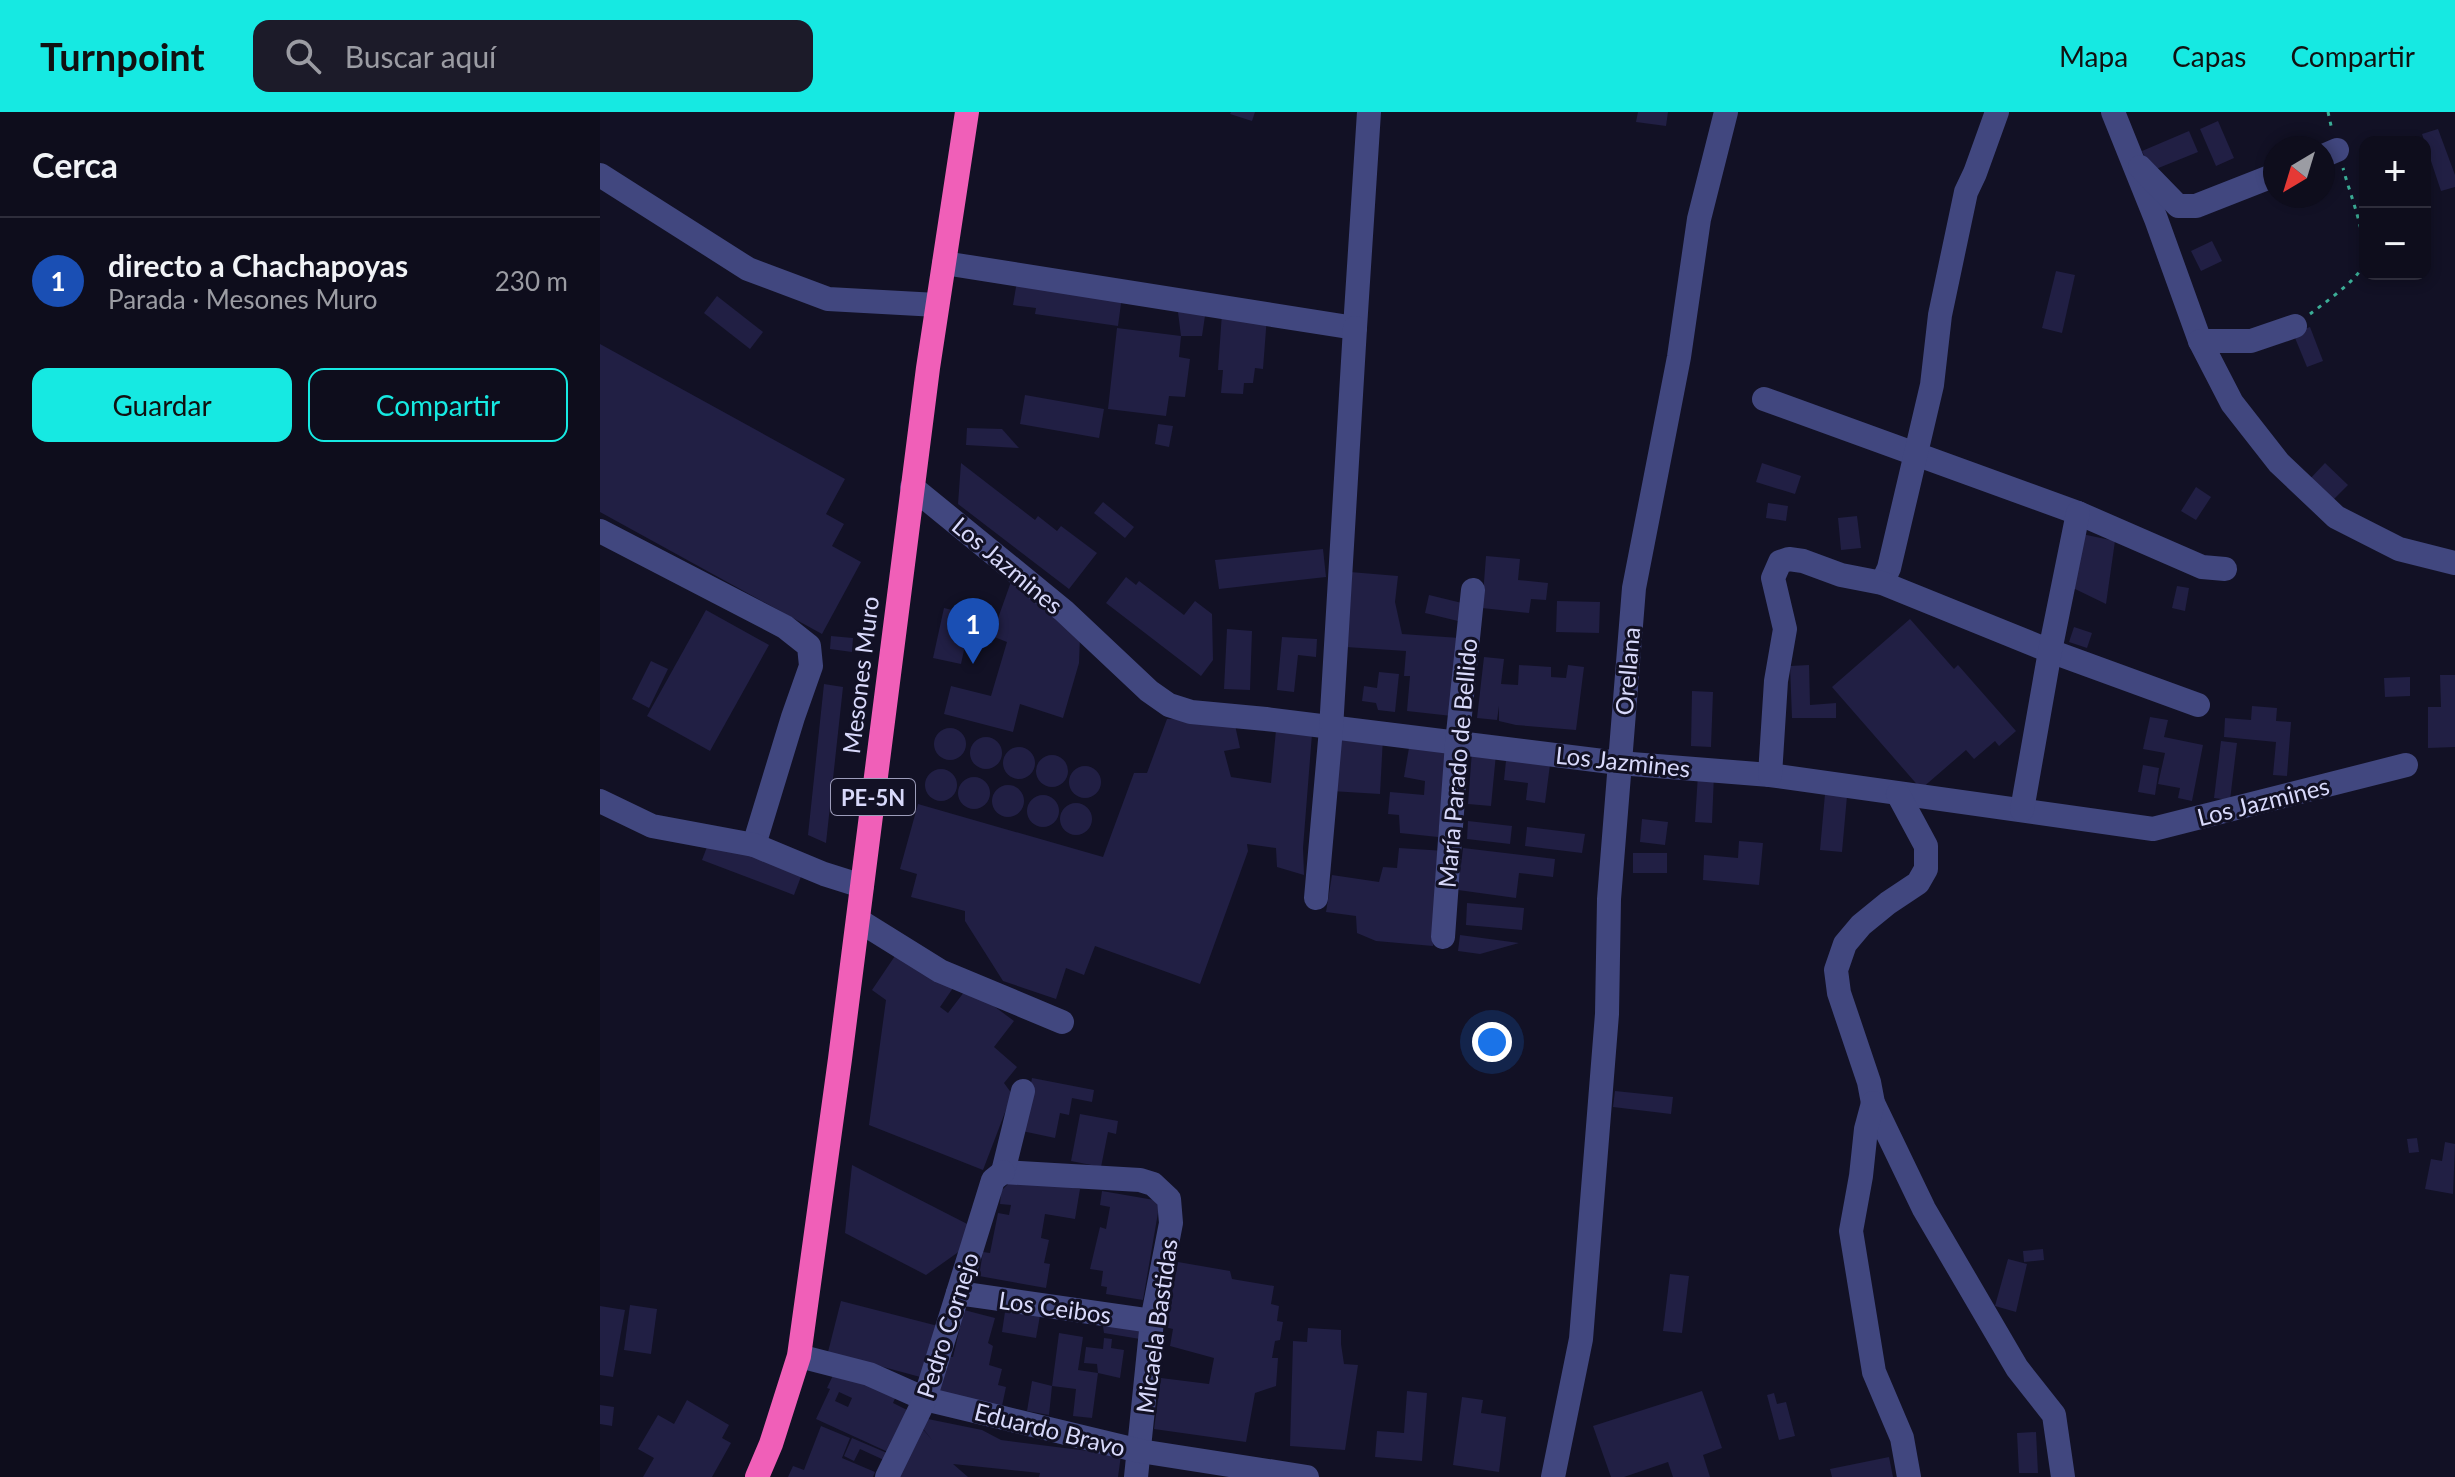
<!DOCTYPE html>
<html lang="es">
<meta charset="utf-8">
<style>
body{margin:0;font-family:Lato,sans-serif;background:#1c1b29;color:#f1f3f6}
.controls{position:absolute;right:24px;top:24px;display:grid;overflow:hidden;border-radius:16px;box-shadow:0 4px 12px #0003}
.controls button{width:72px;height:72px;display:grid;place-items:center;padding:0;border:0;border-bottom:2px solid #2e2d3b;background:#0e0d1c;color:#f1f3f6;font:40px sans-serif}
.compass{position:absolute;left:1663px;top:24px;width:72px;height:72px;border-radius:50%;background:#0e0d1c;box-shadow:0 4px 12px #0003;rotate:218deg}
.you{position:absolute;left:892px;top:930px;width:28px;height:28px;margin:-20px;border:6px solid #fff;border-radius:50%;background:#1a73e8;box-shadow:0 0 0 12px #1a73e833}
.badge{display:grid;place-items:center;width:52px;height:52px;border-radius:50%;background:#16e9e2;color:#fff;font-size:26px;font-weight:700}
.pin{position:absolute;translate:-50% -66px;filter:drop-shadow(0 2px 4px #0008)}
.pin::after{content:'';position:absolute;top:42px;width:28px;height:24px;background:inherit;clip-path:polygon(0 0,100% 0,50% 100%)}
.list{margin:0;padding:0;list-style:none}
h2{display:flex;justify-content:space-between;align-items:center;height:104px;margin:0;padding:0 32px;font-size:34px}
h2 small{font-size:26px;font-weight:400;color:#9b9ca3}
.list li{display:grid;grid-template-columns:52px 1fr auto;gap:24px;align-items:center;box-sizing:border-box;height:128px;padding:0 32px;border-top:2px solid #2e2d3b}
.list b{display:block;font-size:30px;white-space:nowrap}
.list p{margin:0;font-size:26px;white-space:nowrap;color:#9b9ca3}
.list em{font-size:26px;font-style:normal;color:#9b9ca3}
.actions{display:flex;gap:16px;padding:24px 32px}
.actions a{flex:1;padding:18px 0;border:2px solid #16e9e2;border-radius:16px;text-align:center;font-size:28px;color:#16e9e2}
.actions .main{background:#16e9e2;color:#111}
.icon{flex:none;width:44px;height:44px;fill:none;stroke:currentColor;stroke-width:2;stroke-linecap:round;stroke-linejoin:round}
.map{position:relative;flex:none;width:1855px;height:1365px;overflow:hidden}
header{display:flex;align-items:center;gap:48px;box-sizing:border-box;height:112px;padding:0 40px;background:#16e9e2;color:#111}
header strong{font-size:38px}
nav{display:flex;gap:44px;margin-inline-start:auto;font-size:28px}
.search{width:560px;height:72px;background:#1c1b29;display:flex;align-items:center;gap:20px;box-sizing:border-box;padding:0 28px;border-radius:16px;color:#9b9ca3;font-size:30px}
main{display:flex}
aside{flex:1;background:#0e0d1c}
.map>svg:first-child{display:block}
.building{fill:#211f44;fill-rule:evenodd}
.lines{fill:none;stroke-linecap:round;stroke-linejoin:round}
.path{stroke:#3bad96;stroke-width:3;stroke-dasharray:4 6;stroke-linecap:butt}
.minor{stroke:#41477f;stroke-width:24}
.highway{stroke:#f05fb8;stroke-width:24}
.labels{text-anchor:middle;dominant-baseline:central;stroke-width:6;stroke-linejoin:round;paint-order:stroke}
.shield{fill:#121125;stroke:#9d9dbb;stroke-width:2}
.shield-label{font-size:22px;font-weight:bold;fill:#d8d9fb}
.street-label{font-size:24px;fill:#d8d9fb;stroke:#121125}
</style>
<header>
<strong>Turnpoint</strong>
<div class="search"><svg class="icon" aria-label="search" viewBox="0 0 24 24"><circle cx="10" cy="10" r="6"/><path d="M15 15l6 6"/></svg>Buscar aquí</div>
<nav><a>Mapa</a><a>Capas</a><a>Compartir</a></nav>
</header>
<main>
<aside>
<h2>Cerca<small></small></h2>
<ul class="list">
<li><span class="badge" style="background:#1a4fb4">1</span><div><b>directo a Chachapoyas</b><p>Parada · Mesones Muro</p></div><em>230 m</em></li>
</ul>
<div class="actions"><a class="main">Guardar</a><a>Compartir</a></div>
</aside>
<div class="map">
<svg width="1855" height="1365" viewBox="0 0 1855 1365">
<rect width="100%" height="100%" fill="#121125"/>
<g class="building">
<polygon points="631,0 655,0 652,9 630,2"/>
<polygon points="1038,0 1068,0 1066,14 1036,10"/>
<polygon points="1618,9 1634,46 1616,54 1600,17"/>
<polygon points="1838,17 1855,63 1855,75 1841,79 1822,22"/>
<polygon points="1589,19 1598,40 1551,59 1542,39"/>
<polygon points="1612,129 1622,149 1601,159 1591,139"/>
<polygon points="1456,159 1475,163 1462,221 1442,216"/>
<polygon points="417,169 522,184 518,214 435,202 436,196 413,193"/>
<polygon points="117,184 163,220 150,237 104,201"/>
<polygon points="577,192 606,197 602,224 581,224 579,245 590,247 585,285 569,284 566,304 508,297 517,216 581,224"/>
<polygon points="622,201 667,204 663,257 655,256 653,271 644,271 643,282 621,281 623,258 618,258"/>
<polygon points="1710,215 1723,249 1707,255 1693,221"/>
<polygon points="0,232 245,367 226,402 244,412 232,434 261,450 222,522 0,400"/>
<polygon points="425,283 504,297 499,326 420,312"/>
<polygon points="558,312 573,314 569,335 555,332"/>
<polygon points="367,316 402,317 419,336 366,333"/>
<polygon points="361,351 435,408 438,404 457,419 461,414 497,441 469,477 358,392"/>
<polygon points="1162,351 1201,364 1195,382 1156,370"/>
<polygon points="1725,351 1748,373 1732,389 1709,368"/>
<polygon points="1596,375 1611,385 1596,408 1581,399"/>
<polygon points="503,390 534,415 525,426 494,401"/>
<polygon points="1168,391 1188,394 1186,409 1166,406"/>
<polygon points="1257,404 1261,436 1241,438 1238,406"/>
<polygon points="1482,422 1515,429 1506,492 1473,476"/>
<polygon points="723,437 726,465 619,477 615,448"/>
<polygon points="886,444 920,447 918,468 948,471 946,488 931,487 929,501 882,496"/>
<polygon points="750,460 798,464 795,490 802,522 860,526 852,604 807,599 810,564 804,564 806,539 746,535"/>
<polygon points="526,465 536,473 539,469 584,503 595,489 612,502 613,548 601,564 506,491"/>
<polygon points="412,467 480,524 479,551 463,606 420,592 413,620 344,602 351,574 391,584 407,530 369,515 361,552 333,546 344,496 397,509"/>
<polygon points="1577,474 1589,476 1585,499 1572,496"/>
<polygon points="829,483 862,491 858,509 825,501"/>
<polygon points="957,489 1000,490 999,521 956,520"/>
<polygon points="106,498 169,533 110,639 47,604"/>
<polygon points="1310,507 1354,557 1358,553 1416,619 1399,634 1395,629 1374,647 1366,638 1321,677 1232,575"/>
<polygon points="1474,515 1492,521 1487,536 1469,530"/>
<polygon points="627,517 652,519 650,578 624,577"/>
<polygon points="231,524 253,526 252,540 230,537"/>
<polygon points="682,525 717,527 716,545 698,543 694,580 677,578"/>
<polygon points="884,545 904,547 901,572 918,573 919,553 951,555 951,565 966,566 968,553 984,555 976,618 916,613 899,609 899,594 897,608 877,606"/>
<polygon points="51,549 68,557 49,596 32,587"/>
<polygon points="1209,553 1210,593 1236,591 1236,606 1192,606 1190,554"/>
<polygon points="779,560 799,562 795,600 778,598 776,591 762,589 764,574 777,576"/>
<polygon points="1840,563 1855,563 1855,635 1828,636 1828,595 1841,595"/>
<polygon points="1810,565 1810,584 1785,585 1784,566"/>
<polygon points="224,572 243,575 226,731 208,723"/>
<polygon points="1092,579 1113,580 1111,635 1091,634"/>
<polygon points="1652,594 1677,596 1676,609 1691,610 1687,664 1673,663 1676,630 1624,625 1625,606 1651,608"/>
<polygon points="1550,605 1568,608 1564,625 1603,633 1592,689 1578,686 1580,676 1558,672 1565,641 1543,637"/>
<polygon points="567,607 617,608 635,613 640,636 624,639 631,665 671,671 676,618 712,622 703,736 704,763 677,755 676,736 647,732 648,739 600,872 495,834 484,863 466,856 456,887 403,869 365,809 365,799 311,785 317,762 300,757 318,692 503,745 534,661 547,661"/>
<circle cx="350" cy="632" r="16"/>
<polygon points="737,622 783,625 780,682 731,679"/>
<circle cx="386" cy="641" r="16"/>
<polygon points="1621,629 1637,631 1630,688 1614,686"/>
<polygon points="810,630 847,636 838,725 800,721 799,703 788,702 790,680 824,683 825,669 804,665"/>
<circle cx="419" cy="651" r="16"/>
<polygon points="872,639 896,642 891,694 868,692"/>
<polygon points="907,639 951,645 945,691 926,688 928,671 904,668"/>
<circle cx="452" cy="659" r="16"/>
<polygon points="1543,653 1559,656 1555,683 1538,680"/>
<circle cx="485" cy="670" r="16"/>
<circle cx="341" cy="673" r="16"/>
<polygon points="1098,662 1114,662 1112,711 1095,710"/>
<circle cx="374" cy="681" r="16"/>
<circle cx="408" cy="689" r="16"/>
<polygon points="1225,682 1247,684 1242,740 1220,738"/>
<circle cx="443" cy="699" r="16"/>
<circle cx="476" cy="707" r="16"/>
<polygon points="1042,707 1068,710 1065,733 1040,730"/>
<polygon points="868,709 912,714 910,732 867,727"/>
<polygon points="927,715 985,722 982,741 925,734"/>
<polygon points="110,727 202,762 194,783 102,748"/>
<polygon points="1139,729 1163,731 1159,773 1103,768 1104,743 1138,746"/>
<polygon points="799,736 845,739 833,834 776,829 757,821 756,804 726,800 732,763 779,770 783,755 797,756"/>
<polygon points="863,736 955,747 953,765 919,761 916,786 858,778"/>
<rect x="1033" y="741" width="34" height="20"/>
<polygon points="867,791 924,796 922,818 866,813"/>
<polygon points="860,823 919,831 880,842 858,839"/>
<polygon points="299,838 353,876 340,895 348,901 368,875 414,909 394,935 417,955 404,971 412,982 383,1058 269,1013 286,888 272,878"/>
<polygon points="432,966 494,978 492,990 472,986 469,1003 460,1001 455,1026 422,1019"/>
<polygon points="1015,979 1073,985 1071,1002 1013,995"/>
<polygon points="480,1002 518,1009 516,1022 508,1020 501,1055 471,1049"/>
<polygon points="1817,1026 1819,1040 1809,1041 1807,1027"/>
<polygon points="1845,1030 1855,1032 1853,1082 1825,1077 1831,1047 1842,1049"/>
<polygon points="252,1053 375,1116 364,1136 326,1163 245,1121"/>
<polygon points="413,1067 480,1077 475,1107 445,1102 441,1126 449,1128 444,1151 450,1152 446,1176 379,1164 383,1140 390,1141 398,1101 409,1103 411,1093 400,1092 401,1079"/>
<polygon points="502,1079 560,1089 543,1188 506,1182 507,1175 501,1174 503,1159 490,1157 500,1115 506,1117 510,1095 500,1093"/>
<polygon points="1443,1137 1444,1148 1424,1150 1423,1139"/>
<polygon points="1408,1147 1427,1152 1416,1200 1395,1194"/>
<polygon points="578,1150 630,1159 632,1167 674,1174 671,1192 679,1194 677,1209 683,1210 680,1228 675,1229 672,1246 678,1246 676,1274 655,1281 646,1330 554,1317 561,1266 609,1272 614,1246 570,1234 573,1217 565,1215"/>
<polygon points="1070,1162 1089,1164 1082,1221 1063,1219"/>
<polygon points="241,1189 338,1214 324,1266 228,1240"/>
<polygon points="30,1193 57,1197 51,1242 24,1238"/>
<polygon points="406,1193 441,1198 436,1226 402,1220"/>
<polygon points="0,1194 25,1198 13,1265 0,1263"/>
<polygon points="364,1198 395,1206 388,1231 393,1234 389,1253 402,1257 398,1273 406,1275 402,1294 339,1281 347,1245 353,1245"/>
<polygon points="502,1208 542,1210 540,1227 504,1221"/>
<polygon points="708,1216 741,1218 741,1232 744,1252 758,1253 745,1338 690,1334 693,1229 707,1230"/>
<polygon points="459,1221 483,1225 478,1258 498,1261 492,1306 473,1304 476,1277 452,1274 449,1303 427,1299 432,1269 452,1274"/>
<polygon points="504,1226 512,1227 511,1236 524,1238 520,1266 498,1261 497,1252 484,1251 486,1235 503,1237"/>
<path d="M236 1257 296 1284 293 1291 309 1299 288 1340 216 1307 230 1277 227 1276ZM239 1280 252 1286 248 1295 235 1289Z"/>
<polygon points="807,1279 827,1281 822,1349 775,1345 777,1319 804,1321"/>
<polygon points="1102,1279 1122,1336 1103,1343 1110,1365 1073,1365 1068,1350 1024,1365 1011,1365 993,1314"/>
<polygon points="1174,1281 1177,1292 1186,1290 1195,1324 1179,1328 1167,1283"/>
<polygon points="862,1285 883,1288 881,1301 906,1305 899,1360 853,1353"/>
<polygon points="87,1288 129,1313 122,1326 131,1331 112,1365 43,1365 54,1346 38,1337 58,1303 74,1312"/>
<polygon points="0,1293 14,1295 12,1314 0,1312"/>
<polygon points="323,1306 382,1318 401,1328 521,1343 518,1365 439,1365 440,1361 353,1352 368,1365 295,1365 321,1315 332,1328 321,1314"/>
<polygon points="221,1314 250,1326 242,1346 275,1360 273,1365 188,1365 193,1354 204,1358"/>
<polygon points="1436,1320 1438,1361 1419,1361 1417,1321"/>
<polygon points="252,1326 287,1341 284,1348 260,1337 254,1349 244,1344"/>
<polygon points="1289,1345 1293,1365 1232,1365 1230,1357"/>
</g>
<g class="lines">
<g class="path">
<polyline points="1728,0 1732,18"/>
<path d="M1710 202C1723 192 1756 169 1762 155 1771 133 1749 80 1743 56"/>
</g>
<g class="minor">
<polyline points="1513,0 1556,107 1600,229 1632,291 1679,351 1736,405 1799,437 1855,451"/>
<polyline points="1723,44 1737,38"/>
<polyline points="1540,55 1578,94 1596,94 1675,63"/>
<polyline points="0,63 148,157 228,187 337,193"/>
<polyline points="344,151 755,216 769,0"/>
<polyline points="1600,229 1651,229 1695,214"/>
<polyline points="1164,287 1478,401 1602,455 1625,457"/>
<polyline points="312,375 464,499 549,579 569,593 591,600 666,607 1019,651 1170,663 1553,717 1806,653"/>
<polyline points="0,419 185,515 209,534 211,554 193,605 154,733"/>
<polyline points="1282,471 1289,456 1332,273 1340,203 1366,80 1375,61 1397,0"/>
<polyline points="1170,663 1176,569 1185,517 1173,466 1180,450 1189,447 1203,449 1241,463 1282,471 1450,539 1598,593"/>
<polyline points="1298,682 1326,734 1326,757 1318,771 1288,791 1261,813 1245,832 1236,858 1239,881 1269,970 1273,991 1324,1097 1417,1256 1454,1303 1463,1365"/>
<polyline points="0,689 52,714 154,733 224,762 262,774"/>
<polyline points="1422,698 1450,539 1478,401"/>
<polyline points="716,786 731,617 755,216"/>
<polyline points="258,808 340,859 462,910"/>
<polyline points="843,825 857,631 873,478"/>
<polyline points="1273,991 1266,1017 1261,1064 1251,1119 1274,1260 1302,1326 1309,1365"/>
<polyline points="403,1060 540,1068 553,1072 569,1087 571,1111 552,1209 536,1365"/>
<polyline points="403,1060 423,979"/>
<polyline points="358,1181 552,1209"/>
<polyline points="199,1244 269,1262 325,1287 540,1339 707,1365"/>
<polyline points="287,1365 325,1287 393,1068 403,1060"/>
<polyline points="953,1365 981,1227 1007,902 1009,787 1034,476 1079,245 1099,107 1126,0"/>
</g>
<polyline class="highway" points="157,1365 171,1332 199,1244 240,947 328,256 367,0"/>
</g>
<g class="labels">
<rect class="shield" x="231" y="667" width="84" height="36" rx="6"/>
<g class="shield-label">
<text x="273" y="685">PE-5N</text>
</g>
<g class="street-label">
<text transform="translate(408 453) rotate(40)">Los Jazmines</text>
<text transform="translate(1027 559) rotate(-85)">Orellana</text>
<text transform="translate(260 563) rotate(-83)">Mesones Muro</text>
<text transform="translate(1023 649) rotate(6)">Los Jazmines</text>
<text transform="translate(857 651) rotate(-85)">María Parado de Bellido</text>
<text transform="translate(1663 689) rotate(-14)">Los Jazmines</text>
<text transform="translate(455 1195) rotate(8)">Los Ceibos</text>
<text transform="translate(347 1213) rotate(-72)">Pedro Cornejo</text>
<text transform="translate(556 1214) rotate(-82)">Micaela Bastidas</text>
<text transform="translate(450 1317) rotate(14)">Eduardo Bravo</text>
</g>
</g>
</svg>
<div class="controls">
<button>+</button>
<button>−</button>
</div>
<svg class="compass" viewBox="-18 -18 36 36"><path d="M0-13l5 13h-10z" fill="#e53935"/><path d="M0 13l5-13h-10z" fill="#9b9ca3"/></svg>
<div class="you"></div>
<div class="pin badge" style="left:373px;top:552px;background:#1a4fb4">1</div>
</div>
</main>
